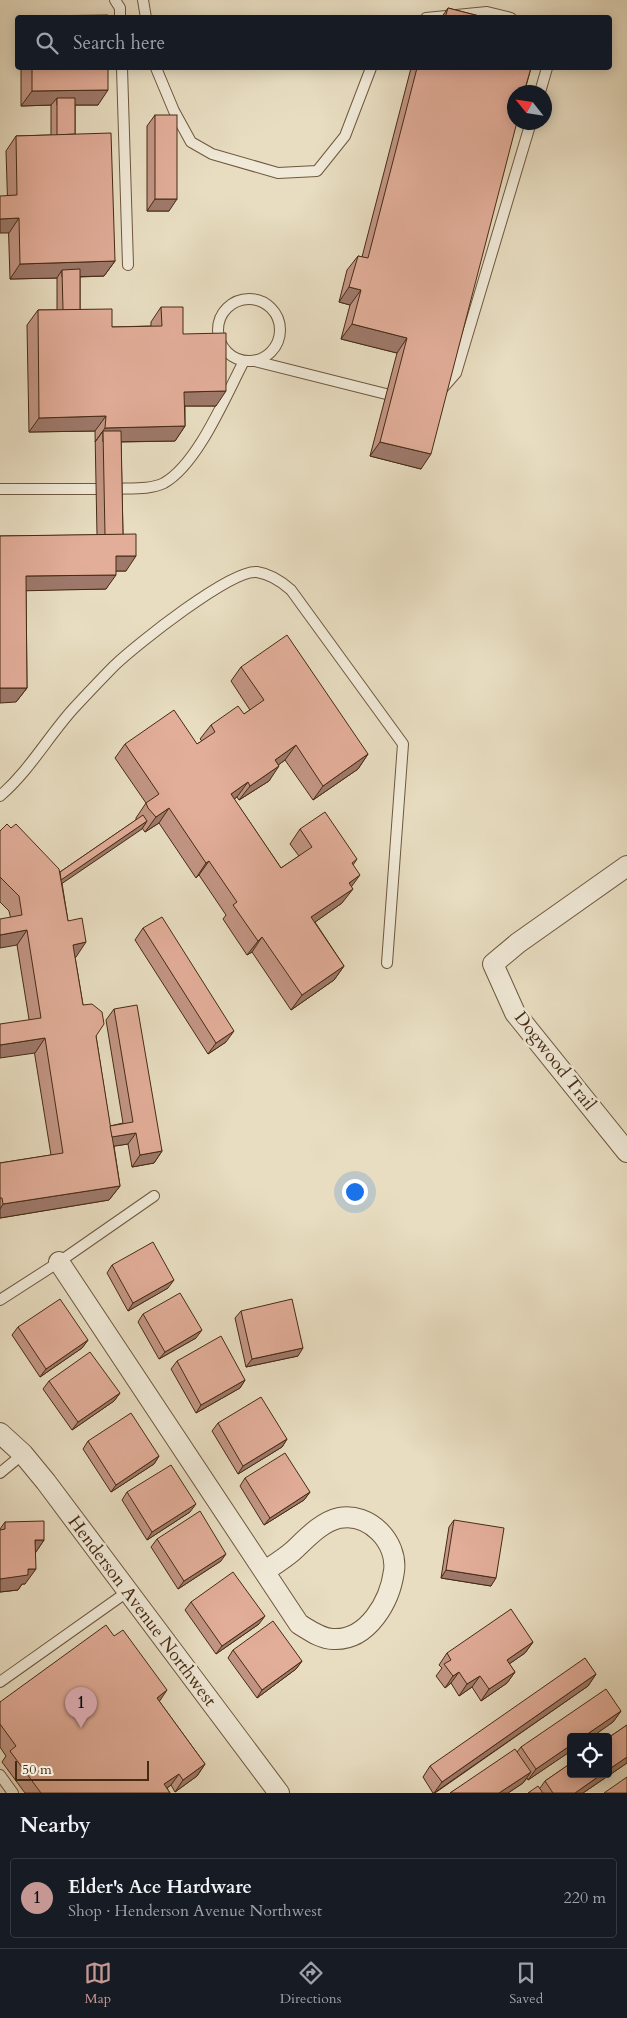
<!DOCTYPE html>
<meta charset="utf-8">
<style>
body{margin:0;font-family:Cardo,serif;background:#242831;color:#f1f3f6}
.controls{position:absolute;right:15px;bottom:15px;display:grid;overflow:hidden;border-radius:5px;box-shadow:0 2px 12px #0003}
.controls button{width:45px;height:45px;display:grid;place-items:center;padding:0;border:0;border-bottom:1px solid #363941;background:#171b24;color:#f1f3f6;font:25px sans-serif}
.compass{position:absolute;left:507px;top:85px;width:45px;height:45px;border-radius:50%;background:#171b24;box-shadow:0 2px 12px #0003;rotate:300deg}
.scale{position:absolute;left:15px;bottom:12px;width:134px;box-sizing:border-box;padding-left:5px;border:2px solid #462b13;border-top:0;font-size:14px;line-height:18px;white-space:nowrap;color:#462b13;-webkit-text-stroke:4px #f0e9d7;paint-order:stroke}
.you{position:absolute;left:354px;top:1191px;width:18px;height:18px;margin:-12px;border:4px solid #fff;border-radius:50%;background:#1a73e8;box-shadow:0 0 0 8px #1a73e833}
.badge{display:grid;place-items:center;width:32px;height:32px;border-radius:50%;background:#c59692;color:#111;font-size:16px;font-weight:700}
.pin{position:absolute;translate:-50% -41px;filter:drop-shadow(0 1px 2px #0008)}
.pin::after{content:'';position:absolute;top:26px;width:18px;height:15px;background:inherit;clip-path:polygon(0 0,100% 0,50% 100%)}
.list{margin:0;padding:0;list-style:none}
h2{display:flex;justify-content:space-between;align-items:center;height:65px;margin:0;padding:0 20px;font-size:21px}
h2 small{font-size:16px;font-weight:400;color:#9ea1a6}
.list li{display:grid;grid-template-columns:32px 1fr auto;gap:15px;align-items:center;box-sizing:border-box;height:80px;margin:0 10px 10px;padding:0 10px;border:1px solid #363941;border-radius:5px}
.list b{display:block;font-size:19px;white-space:nowrap}
.list p{margin:0;font-size:16px;white-space:nowrap;color:#9ea1a6}
.list em{font-size:16px;font-style:normal;color:#9ea1a6}
.icon{flex:none;width:28px;height:28px;fill:none;stroke:currentColor;stroke-width:2;stroke-linecap:round;stroke-linejoin:round}
.map{position:relative;flex:none;width:627px;height:1793px;overflow:hidden}
.search{position:absolute;background:#171b24;box-shadow:0 2px 12px #0003;left:15px;right:15px;top:15px;height:55px;display:flex;align-items:center;gap:12px;box-sizing:border-box;padding:0 18px;border-radius:5px;color:#9ea1a6;font-size:19px}
.sheet{height:155px;background:#171b24}
nav{display:flex;justify-content:space-around;align-items:center;box-sizing:border-box;height:70px;border-top:1px solid #363941;background:#171b24;font-size:14px;color:#9ea1a6}
nav a{display:grid;justify-items:center;gap:2px}
nav .on{color:#c59692}
.map>svg:first-child{display:block}
.lines{fill:none;stroke-linecap:round;stroke-linejoin:round}
.service-casing{stroke:#6e583e;stroke-width:12}
.minor-casing{stroke:#6e583e;stroke-width:22}
.service{stroke:#f0e9d7;stroke-width:10}
.minor{stroke:#f0e9d7;stroke-width:20}
.wall{fill:#c29584;stroke:#462b13}
.shaded-wall{fill:#9e796b;stroke:#462b13}
.building{fill:#e2ad99;stroke:#462b13}
.labels{text-anchor:middle;dominant-baseline:central;stroke-width:5;stroke-linejoin:round;paint-order:stroke}
.street-label{font-size:18px;fill:#462b13;stroke:#f0e9d7}
</style>
<div class="map">
<svg width="627" height="1793" viewBox="0 0 627 1793">
<rect width="100%" height="100%" fill="#e8ddc1"/>
<filter id="stains"><feTurbulence type="fractalNoise" baseFrequency=".004" numOctaves="4"/><feColorMatrix values="0 0 0 0 .2 0 0 0 0 .09 0 0 0 0 .02 0 0 0 .5 -.17"/></filter>
<radialGradient id="worn" r=".72"><stop offset=".6" stop-color="#630" stop-opacity="0"/><stop offset="1" stop-color="#630" stop-opacity=".3"/></radialGradient>
<g class="lines">
<defs>
<g id="service">
<polyline points="115,0 120,8 120,18"/>
<polyline points="143,0 146,18"/>
<polyline points="426,18 487,12 511,18"/>
<polyline points="122,68 128,265"/>
<polyline points="156,68 174,111 191,142 212,154 278,173 317,171 345,136 371,68"/>
<polyline points="540,92 547,68"/>
<circle cx="249" cy="330" r="31"/>
<polyline points="255,361 386,394"/>
<polyline points="442,389 456,373 531,122"/>
<polyline points="0,489 96,489"/>
<path d="M114 489C129 488 150 490 164 483 198 464 226 395 244 361"/>
<path d="M0 796C29 771 48 737 73 709 87 694 101 679 115 665 136 645 231 569 257 572 270 574 281 581 291 590L403 744 387 963"/>
<polyline points="0,1300 59,1262 154,1196"/>
<polyline points="0,1473 23,1454"/>
<polyline points="0,1682 127,1592"/>
<polyline points="0,1775 13,1793"/>
</g>
<g id="minor">
<polyline points="627,866 518,943 493,964 515,1013 627,1152"/>
<path d="M59 1262 299 1624C309 1630 321 1639 333 1639 368 1641 390 1601 394 1571 398 1542 369 1512 339 1518 321 1522 306 1539 293 1551 285 1558 274 1565 265 1571"/>
<polyline points="0,1433 23,1454 46,1482 279,1793"/>
</g>
</defs>
<use href="#service" class="service-casing"/>
<use href="#minor" class="minor-casing"/>
<use href="#service" class="service"/>
<use href="#minor" class="minor"/>
</g>
<g class="wall">
<polygon points="448,8 487,18 441,18"/>
<polygon points="21,68 108,68 98,105 75,105 75,134 115,261 104,276 80,277 80,310 112,327 151,326 151,322 161,307 183,334 216,406 185,406 185,426 175,441 121,442 123,535 126,571 116,571 106,589 26,590 27,688 16,702 0,536 97,535 95,431 29,432 27,325 38,310 57,310 57,278 10,279 6,151 16,136 51,135 51,105 21,106"/>
<polygon points="411,68 531,68 421,469 370,456 397,353 341,339 350,305 339,302 347,270 358,256 362,257"/>
<polygon points="155,115 169,211 147,211 147,126"/>
<polygon points="241,667 368,754 358,769 313,800 285,760 278,765 269,781 239,800 237,797 234,799 281,868 299,856 290,844 300,829 357,859 353,865 351,887 342,903 315,922 344,966 334,980 291,1010 252,952 247,955 223,919 226,915 199,875 196,878 159,823 145,832 142,828 62,883 68,921 76,957 75,957 83,1005 96,1036 110,1126 123,1123 106,1020 114,1009 162,1151 154,1163 132,1167 128,1144 114,1146 120,1186 109,1200 0,1218 0,1163 51,1155 17,945 9,911 0,902 0,831 60,872 136,820 136,818 146,803 115,758 125,744 197,744 202,741 200,739 211,725 244,714 250,710 231,681"/>
<polygon points="143,928 226,1042 208,1054 135,940"/>
<polygon points="112,1265 168,1288 128,1311 107,1273"/>
<polygon points="241,1311 298,1356 246,1367 235,1318"/>
<polygon points="143,1314 196,1338 159,1359 138,1322"/>
<polygon points="18,1327 88,1340 82,1348 40,1377 12,1335"/>
<polygon points="177,1361 245,1380 240,1388 196,1413 171,1369"/>
<polygon points="49,1381 120,1393 114,1401 72,1430 43,1389"/>
<polygon points="218,1423 287,1439 282,1447 238,1474 212,1431"/>
<polygon points="88,1441 159,1456 154,1464 111,1492 83,1449"/>
<polygon points="245,1478 310,1492 304,1500 264,1525 240,1486"/>
<polygon points="127,1492 190,1512 147,1540 122,1500"/>
<polygon points="454,1520 491,1586 441,1578 449,1527"/>
<polygon points="5,1522 44,1540 35,1553 25,1584 22,1584 18,1590 0,1592 0,1529"/>
<polygon points="157,1539 221,1561 178,1589 151,1547"/>
<polygon points="191,1602 259,1624 216,1654 185,1610"/>
<polygon points="533,1642 525,1653 509,1664 515,1672 507,1683 481,1701 472,1687 459,1696 451,1683 445,1688 436,1676 442,1668 439,1665 447,1653"/>
<polygon points="233,1650 302,1661 296,1669 257,1698 228,1658"/>
<polygon points="596,1674 588,1686 435,1793 433,1793 423,1777 430,1766"/>
<polygon points="159,1701 205,1764 197,1776 175,1792 171,1785 167,1788 170,1793 25,1793 2,1762 6,1756 0,1747 0,1702"/>
<polygon points="621,1711 613,1722 528,1780 527,1778 523,1783 508,1793 450,1793 517,1752 521,1747"/>
<polygon points="627,1725 627,1763 583,1793 528,1793 540,1788 545,1781"/>
</g>
<g class="shaded-wall">
<polygon points="108,90 98,105 57,105 57,98 51,105 21,106 32,91"/>
<polygon points="155,199 177,199 169,211 147,211"/>
<polygon points="19,218 9,233 0,233 0,219"/>
<polygon points="115,261 104,276 62,277 62,270 57,278 10,279 20,264"/>
<polygon points="349,287 361,290 350,305 339,302"/>
<polygon points="352,324 407,338 397,353 341,339"/>
<polygon points="226,391 216,406 174,406 184,392"/>
<polygon points="106,416 95,431 29,432 39,418"/>
<polygon points="185,426 175,441 103,442 103,431 95,442 105,428"/>
<polygon points="380,442 431,454 421,469 370,456"/>
<polygon points="116,556 136,556 126,571 106,571"/>
<polygon points="116,575 106,589 16,591 26,576"/>
<polygon points="0,688 27,688 16,702 0,703"/>
<polygon points="296,745 285,760 265,775 275,760"/>
<polygon points="368,754 358,769 313,800 323,786"/>
<polygon points="279,766 269,781 239,800 250,786"/>
<polygon points="248,782 237,797 220,808 231,794"/>
<polygon points="169,808 159,823 145,832 156,817"/>
<polygon points="147,821 142,829 51,891 56,883"/>
<polygon points="209,861 199,875 196,878 206,863"/>
<polygon points="360,875 349,890 349,883"/>
<polygon points="353,889 342,903 301,932 311,917"/>
<polygon points="27,930 17,945 0,948 0,935"/>
<polygon points="262,937 252,952 247,955 258,941"/>
<polygon points="86,942 76,957 62,959 73,945"/>
<polygon points="344,966 334,980 291,1010 302,995"/>
<polygon points="234,1031 226,1042 208,1054 216,1043"/>
<polygon points="45,1038 35,1053 0,1058 0,1045"/>
<polygon points="136,1133 128,1144 102,1148 110,1137"/>
<polygon points="162,1151 154,1163 132,1167 140,1155"/>
<polygon points="120,1186 109,1200 0,1218 0,1209 3,1204"/>
<polygon points="174,1280 168,1288 128,1311 133,1303"/>
<polygon points="202,1330 196,1338 159,1359 165,1352"/>
<polygon points="88,1340 82,1348 40,1377 46,1369"/>
<polygon points="303,1348 298,1356 246,1367 252,1359"/>
<polygon points="245,1380 240,1388 196,1413 201,1405"/>
<polygon points="120,1393 114,1401 72,1430 78,1422"/>
<polygon points="287,1439 282,1447 238,1474 243,1466"/>
<polygon points="159,1456 154,1464 111,1492 116,1485"/>
<polygon points="310,1492 304,1500 264,1525 270,1518"/>
<polygon points="196,1504 190,1512 147,1540 152,1532"/>
<polygon points="35,1540 44,1540 34,1555"/>
<polygon points="226,1554 221,1561 178,1589 184,1581"/>
<polygon points="28,1569 36,1569 25,1584 22,1584 18,1590 0,1592 0,1579"/>
<polygon points="446,1570 496,1578 491,1586 441,1578"/>
<polygon points="265,1616 259,1624 216,1654 222,1646"/>
<polygon points="533,1642 525,1653 499,1671 507,1660"/>
<polygon points="302,1661 296,1669 257,1698 262,1690"/>
<polygon points="459,1672 451,1683 445,1688 453,1676"/>
<polygon points="515,1672 507,1683 481,1701 489,1689"/>
<polygon points="596,1674 588,1686 434,1793 442,1782"/>
<polygon points="480,1676 472,1687 459,1696 467,1684"/>
<polygon points="167,1690 159,1702 157,1698"/>
<polygon points="621,1711 613,1722 592,1737 583,1737"/>
<polygon points="571,1745 571,1751 528,1780 536,1769"/>
<polygon points="627,1757 627,1763 583,1793 575,1793 602,1774 608,1774 608,1770"/>
<polygon points="205,1764 197,1776 175,1792 183,1780"/>
<polygon points="531,1772 523,1783 508,1793 499,1793"/>
<polygon points="179,1774 171,1785 160,1793 164,1784"/>
</g>
<g class="building">
<polygon points="448,8 487,18 445,18"/>
<polygon points="108,15 108,18 31,18 31,16"/>
<polygon points="32,68 108,68 108,90 32,91"/>
<polygon points="417,68 531,68 524,92 514,92 514,122 517,122 431,454 380,442 407,338 352,324 361,290 349,287 358,256 368,258"/>
<polygon points="57,98 75,98 75,134 57,135"/>
<rect x="155" y="115" width="22" height="84"/>
<polygon points="111,133 115,261 20,264 19,218 0,219 0,196 17,195 16,136"/>
<polygon points="80,269 80,310 63,310 62,270"/>
<polygon points="161,307 183,307 183,334 226,333 226,391 184,392 185,426 105,428 106,416 39,418 38,310 112,309 112,327 162,326"/>
<polygon points="103,431 121,431 123,535 105,535"/>
<polygon points="136,534 136,556 116,556 116,575 26,576 27,688 0,688 0,536"/>
<polygon points="287,635 368,754 323,786 296,745 275,760 279,766 250,786 248,782 231,794 281,868 312,847 300,829 325,812 357,859 352,863 360,875 349,883 353,889 311,917 344,966 302,995 262,937 258,941 233,905 237,902 209,861 206,863 169,808 156,817 148,808 146,803 159,794 125,744 174,710 197,744 215,732 211,725 238,706 244,714 264,700 241,667"/>
<polygon points="143,815 147,821 61,880 60,872"/>
<polygon points="7,824 11,828 16,824 59,869 68,921 82,918 86,942 73,945 83,1005 92,1004 102,1012 104,1024 96,1036 120,1186 3,1204 2,1198 0,1198 0,1163 63,1153 45,1038 0,1045 0,1024 41,1018 27,930 0,935 0,919 22,915 19,896 0,877 0,831"/>
<polygon points="162,917 234,1031 216,1043 143,928"/>
<polygon points="137,1005 162,1151 140,1155 136,1133 112,1137 110,1126 133,1122 114,1009"/>
<polygon points="153,1242 174,1280 133,1303 112,1265"/>
<polygon points="180,1293 202,1330 165,1352 143,1314"/>
<polygon points="60,1299 88,1340 46,1369 18,1327"/>
<polygon points="292,1299 303,1348 252,1359 241,1311"/>
<polygon points="221,1336 245,1380 201,1405 177,1361"/>
<polygon points="90,1352 120,1393 78,1422 49,1381"/>
<polygon points="261,1397 287,1439 243,1466 218,1423"/>
<polygon points="131,1413 159,1456 116,1485 88,1441"/>
<polygon points="285,1453 310,1492 270,1518 245,1478"/>
<polygon points="171,1465 196,1504 152,1532 127,1492"/>
<polygon points="200,1511 226,1554 184,1581 157,1539"/>
<polygon points="454,1520 504,1528 496,1578 446,1570"/>
<polygon points="44,1521 44,1540 35,1540 36,1569 28,1569 28,1575 0,1579 0,1530 5,1529 5,1522"/>
<polygon points="233,1572 265,1616 222,1646 191,1602"/>
<polygon points="511,1609 533,1642 507,1660 515,1672 489,1689 480,1676 467,1684 459,1672 453,1676 444,1664 451,1660 447,1653"/>
<polygon points="273,1621 302,1661 262,1690 233,1650"/>
<polygon points="106,1625 114,1636 123,1630 167,1690 157,1698 205,1764 183,1780 179,1774 164,1784 170,1793 41,1793 10,1751 16,1746 0,1724 0,1702"/>
<polygon points="585,1658 596,1674 442,1782 430,1766"/>
<polygon points="606,1689 621,1711 583,1737 571,1737 571,1745 536,1769 521,1747"/>
<polygon points="627,1725 627,1757 608,1770 608,1738"/>
<polygon points="515,1749 531,1772 499,1793 450,1793"/>
<polygon points="571,1763 571,1774 602,1774 575,1793 553,1793 545,1781"/>
<polygon points="627,1777 627,1793 604,1793"/>
<polygon points="538,1786 543,1793 528,1793"/>
</g>
<g class="labels">
<g class="street-label">
<text transform="translate(555 1061) rotate(52)">Dogwood Trail</text>
<text transform="translate(142 1611) rotate(53)">Henderson Avenue Northwest</text>
</g>
</g>
<rect width="100%" height="100%" filter="url(#stains)"/>
<rect width="100%" height="100%" fill="url(#worn)"/>
</svg>
<div class="controls">
<button><svg class="icon" aria-label="locate" viewBox="0 0 24 24"><circle cx="12" cy="12" r="6"/><path d="M12 2v4M12 18v4M2 12h4M18 12h4"/></svg></button>
</div>
<svg class="compass" viewBox="-18 -18 36 36"><path d="M0-13l5 13h-10z" fill="#e53935"/><path d="M0 13l5-13h-10z" fill="#9ea1a6"/></svg>
<div class="scale">50 m</div>
<div class="you"></div>
<div class="pin badge" style="left:81px;top:1728px">1</div>
<div class="search"><svg class="icon" aria-label="search" viewBox="0 0 24 24"><circle cx="10" cy="10" r="6"/><path d="M15 15l6 6"/></svg>Search here</div>
</div>
<section class="sheet">
<h2>Nearby<small></small></h2>
<ul class="list">
<li><span class="badge">1</span><div><b>Elder's Ace Hardware</b><p>Shop · Henderson Avenue Northwest</p></div><em>220 m</em></li>
</ul>
</section>
<nav>
<a class="on"><svg class="icon" aria-label="map" viewBox="0 0 24 24"><path d="M3 6l6-2 6 2 6-2v14l-6 2-6-2-6 2zM9 4v14M15 6v14"/></svg>Map</a>
<a><svg class="icon" aria-label="directions" viewBox="0 0 24 24"><path d="M12 3l9 9-9 9-9-9zM9 14v-3h6M13 9l2 2-2 2"/></svg>Directions</a>
<a><svg class="icon" aria-label="saved" viewBox="0 0 24 24"><path d="M7 4h10v16l-5-4-5 4z"/></svg>Saved</a>
</nav>
